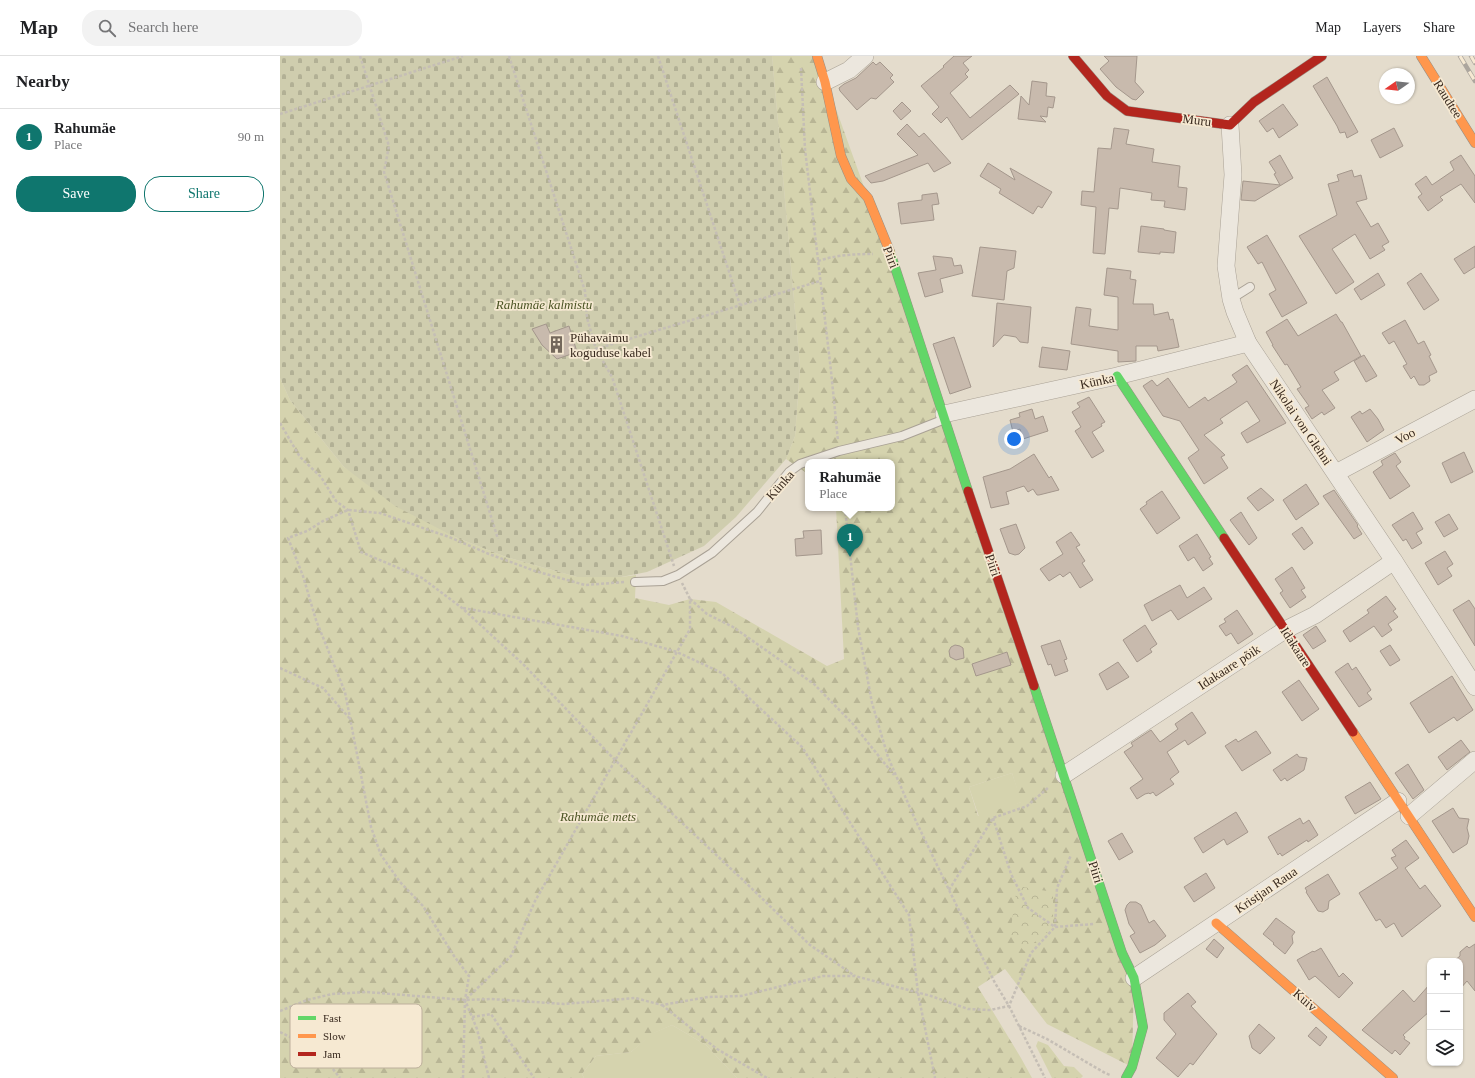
<!DOCTYPE html>
<meta charset="utf-8">
<style>
body{margin:0;font-family:"Times New Roman",serif;background:#f2f2f2;color:#202124}
.controls{position:absolute;right:12px;bottom:12px;display:grid;overflow:hidden;border-radius:8px;box-shadow:0 1px 3px #0004}
.controls button{width:36px;height:36px;display:grid;place-items:center;padding:0;border:0;border-bottom:1px solid #e0e0e0;background:#fff;color:#202124;font:20px sans-serif}
.compass{position:absolute;left:1099px;top:12px;width:36px;height:36px;border-radius:50%;background:#fff;box-shadow:0 1px 3px #0004;rotate:256deg}
.you{position:absolute;left:734px;top:383px;width:14px;height:14px;margin:-10px;border:3px solid #fff;border-radius:50%;background:#1a73e8;box-shadow:0 0 0 6px #1a73e833}
.badge{display:grid;place-items:center;width:26px;height:26px;border-radius:50%;background:#0f766e;color:#fff;font-size:13px;font-weight:700}
.pin{position:absolute;translate:-50% -33px;filter:drop-shadow(0 1px 2px #0008)}
.pin::after{content:'';position:absolute;top:21px;width:14px;height:12px;background:inherit;clip-path:polygon(0 0,100% 0,50% 100%)}
.popup{position:absolute;left:525px;top:403px;width:90px;height:52px;box-sizing:border-box;display:grid;place-content:center;border-radius:8px;background:#fff;filter:drop-shadow(0 1px 3px #0005);font-size:13px;white-space:nowrap;color:#757577}
.popup b{font-size:15px;color:#202124}
.popup::after{content:'';position:absolute;left:50%;top:100%;margin-left:-8px;border:8px solid transparent;border-top-color:#fff}
.list{margin:0;padding:0;list-style:none}
h2{display:flex;justify-content:space-between;align-items:center;height:52px;margin:0;padding:0 16px;font-size:17px}
h2 small{font-size:13px;font-weight:400;color:#757577}
.list li{display:grid;grid-template-columns:26px 1fr auto;gap:12px;align-items:center;box-sizing:border-box;height:56px;padding:0 16px;border-top:1px solid #e0e0e0}
.list b{display:block;font-size:15px;white-space:nowrap}
.list p{margin:0;font-size:13px;white-space:nowrap;color:#757577}
.list em{font-size:13px;font-style:normal;color:#757577}
.actions{display:flex;gap:8px;padding:12px 16px}
.actions a{flex:1;padding:9px 0;border:1px solid #0f766e;border-radius:16px;text-align:center;font-size:14px;color:#0f766e}
.actions .main{background:#0f766e;color:#fff}
.icon{flex:none;width:22px;height:22px;fill:none;stroke:currentColor;stroke-width:2;stroke-linecap:round;stroke-linejoin:round}
.map{position:relative;flex:none;width:1195px;height:1022px;overflow:hidden}
header{display:flex;align-items:center;gap:24px;box-sizing:border-box;height:56px;padding:0 20px;background:#fff;border-bottom:1px solid #e0e0e0}
header strong{font-size:19px}
nav{display:flex;gap:22px;margin-inline-start:auto;font-size:14px}
.search{width:280px;height:36px;background:#f2f2f2;display:flex;align-items:center;gap:10px;box-sizing:border-box;padding:0 14px;border-radius:16px;color:#757577;font-size:15px}
main{display:flex}
aside{flex:1;background:#fff}
.map>svg:first-child{display:block}
.grass{fill:#d5d3ae}
.forest{fill:url(#forest-firs);fill-rule:evenodd}
.cemetery{fill:url(#cemetery-stones)}
.park{fill:url(#park-crowns)}
.building{fill:#c8baad;stroke:#a4978c}
.lines{fill:none;stroke-linecap:round;stroke-linejoin:round}
.lane-casing{stroke:#a9a195;stroke-width:10}
.street-casing{stroke:#a9a195;stroke-width:18}
.fast-casing{stroke:#999085;stroke-width:10}
.slow-casing{stroke:#999085;stroke-width:10}
.jam-casing{stroke:#999085;stroke-width:10}
.path{stroke:#c5beb5;stroke-width:2.5;stroke-dasharray:3 2;stroke-linecap:butt}
.lane{stroke:#ece7de;stroke-width:8}
.street{stroke:#ece7de;stroke-width:17}
.fast{stroke:#63d668;stroke-width:9}
.slow{stroke:#ff974d;stroke-width:9}
.jam{stroke:#b3261e;stroke-width:9}
.rail-casing{stroke:#aca69e;stroke-width:4.5}
.rail{stroke:#f6e9d2;stroke-width:3;stroke-dasharray:9;stroke-linecap:butt}
.labels{text-anchor:middle;dominant-baseline:central;stroke-width:3.5;stroke-linejoin:round;paint-order:stroke}
.street-label{font-size:13px;fill:#38291e;stroke:#f6e9d2}
.park-label{font-size:13px;font-style:italic;fill:#4b5424;stroke:#f6e9d2}
.poi-label{font-size:13px;fill:#38291e;stroke:#f6e9d2;text-anchor:start}
.key{fill:#f6e9d2;stroke:#bdaf9c;stroke-width:1}
.key-label{font-size:11px;fill:#38291e}
</style>
<header>
<strong>Map</strong>
<div class="search"><svg class="icon" aria-label="search" viewBox="0 0 24 24"><circle cx="10" cy="10" r="6"/><path d="M15 15l6 6"/></svg>Search here</div>
<nav><a>Map</a><a>Layers</a><a>Share</a></nav>
</header>
<main>
<aside>
<h2>Nearby<small></small></h2>
<ul class="list">
<li><span class="badge">1</span><div><b>Rahumäe</b><p>Place</p></div><em>90 m</em></li>
</ul>
<div class="actions"><a class="main">Save</a><a>Share</a></div>
</aside>
<div class="map">
<svg width="1195" height="1022" viewBox="0 0 1195 1022">
<defs>
<pattern id="forest-firs" width="22" height="20" patternUnits="userSpaceOnUse"><rect width="22" height="20" fill="#d5d3ae"/><path d="M5 1l3.5 6h-7zM16 11l3.5 6h-7z" fill="#b8b595"/></pattern>
<pattern id="cemetery-stones" width="16" height="16" patternUnits="userSpaceOnUse"><rect width="16" height="16" fill="#cfcdae"/><path d="M2 7V4a2 2 0 0 1 4 0v3zM10 15v-3a2 2 0 0 1 4 0v3z" fill="#b2b095"/></pattern>
<pattern id="park-crowns" width="20" height="18" patternUnits="userSpaceOnUse"><rect width="20" height="18" fill="#d5d3ae"/><path d="M2 6a3 3 0 1 1 6 0M12 15a3 3 0 1 1 6 0" fill="none" stroke="#b8b595"/></pattern>
</defs>
<rect width="100%" height="100%" fill="#e4dccc"/>
<g class="grass">
<polygon points="732,717 742,746 699,761 689,731"/>
<polygon points="392,969 426,989 457,1022 304,1022 302,1018 316,1000 351,996 373,977"/>
</g>
<g class="forest">
<path d="M492 0H537L588 142 854 922 852 1011 767 968 725 913 698 931 741 1002 752 1022H457L426 989 392 969 374 977 351 996 316 1000 302 1018 304 1022H0V322L10 344 64 411 175 481 226 501 297 521H341L356 519 355 542 389 549 410 543 436 546 547 610 564 603 556 452H612V406H528V416H525L506 403 515 380 520 311ZM732 717 741 746 698 760 689 731Z"/>
<polygon points="758,985 768,989 784,1010 794,1011 803,1020 801,1022 772,1022 756,990"/>
</g>
<polygon class="cemetery" points="0,0 492,0 520,311 515,380 506,403 456,461 424,490 367,516 341,521 297,521 226,501 175,481 115,450 64,411 10,344 0,322"/>
<polygon class="park" points="737,830 773,836 773,871 744,895 730,879"/>
<g class="building">
<polygon points="674,0 692,0 683,7 689,14 685,18 688,21 670,37 690,62 730,29 739,38 682,84 667,61 661,67 652,58 659,51 641,30 664,11 663,10"/>
<polygon points="824,0 857,0 855,26 864,36 856,44 852,43 836,31 820,13 829,5"/>
<polygon points="593,6 596,9 600,6 613,19 610,22 614,26 596,43 591,42 577,54 560,35 559,32 564,28 576,22"/>
<polygon points="1047,21 1078,76 1067,82 1065,76 1060,77 1057,70 1033,30"/>
<polygon points="752,25 767,27 766,40 775,41 773,52 768,51 767,61 760,60 766,66 738,63 741,40 749,49"/>
<polygon points="622,46 631,55 621,64 613,55"/>
<polygon points="1003,48 1018,69 999,82 993,72 987,76 979,65"/>
<polygon points="627,68 639,81 644,77 671,107 654,116 648,107 603,125 591,127 585,120 638,99 617,78"/>
<polygon points="834,72 849,74 846,88 874,93 872,106 900,110 898,131 907,132 905,154 884,151 885,145 871,144 872,137 840,132 838,153 829,152 825,198 813,197 816,151 801,149 802,135 814,136 818,92 831,93"/>
<polygon points="1114,72 1123,90 1100,102 1091,84"/>
<polygon points="1000,99 1013,122 975,145 961,144 963,125 1000,129 994,118 996,117 989,106"/>
<polygon points="1181,99 1195,120 1195,147 1181,128 1160,141 1163,144 1148,155 1138,141 1142,138 1135,128 1146,120 1152,129 1174,114 1170,106"/>
<polygon points="708,107 735,124 730,112 772,136 762,152 758,150 753,158 719,137 721,133 700,120"/>
<polygon points="1072,114 1074,121 1081,119 1087,143 1076,146 1091,171 1098,167 1109,186 1102,190 1105,194 1090,203 1075,178 1052,193 1074,226 1056,238 1019,180 1057,159 1048,128 1059,125 1057,119"/>
<polygon points="657,137 659,148 652,149 654,164 621,168 618,147 642,144 642,139"/>
<polygon points="861,170 884,173 884,174 896,176 894,197 880,196 880,198 858,196"/>
<polygon points="987,179 1027,247 1002,261 989,238 996,234 982,206 978,208 967,191"/>
<polygon points="1195,190 1195,211 1184,218 1174,203"/>
<polygon points="700,191 736,195 734,212 727,215 724,244 692,240"/>
<polygon points="653,200 672,202 674,210 681,209 683,217 660,223 663,236 645,241 638,217 656,214"/>
<polygon points="827,212 851,215 850,223 856,224 853,248 873,248 874,259 888,256 890,264 893,263 899,291 878,295 877,290 856,290 856,305 838,306 838,295 791,288 796,251 811,253 809,270 838,274 838,241 824,239"/>
<polygon points="1098,217 1105,229 1081,244 1074,233"/>
<polygon points="1141,217 1159,244 1144,254 1127,227"/>
<polygon points="717,247 751,251 748,287 740,286 736,281 724,279 713,291"/>
<polygon points="1056,258 1061,266 1062,266 1081,300 1054,316 1059,324 1042,334 1055,352 1044,359 1042,356 1032,363 1025,352 1029,350 1017,333 1021,331 1007,308 1005,309 992,289 993,289 986,276 1007,263 1018,280"/>
<polygon points="1125,264 1138,288 1144,285 1151,299 1149,300 1157,316 1149,320 1150,325 1144,329 1139,329 1134,320 1131,323 1123,310 1127,308 1114,285 1109,288 1102,277"/>
<polygon points="266,268 270,277 289,270 297,296 277,303 262,289 252,273"/>
<polygon points="674,281 691,331 670,338 653,288"/>
<polygon points="762,291 790,295 787,314 759,311"/>
<polygon points="1084,299 1097,320 1086,326 1074,305"/>
<polygon points="967,309 1006,367 967,387 961,377 980,365 967,345 940,363 943,367 924,379 945,399 941,401 948,412 924,428 908,402 919,394 900,365 883,360 863,330 872,324 877,330 888,322 909,352 925,341 928,345 953,329 957,326 952,319"/>
<polygon points="809,341 825,366 821,368 822,370 812,376 824,395 812,402 795,375 801,371 792,356 800,351 797,347"/>
<polygon points="752,353 755,363 763,360 768,375 743,383 740,373 733,376 730,364 740,361 739,357"/>
<polygon points="1090,353 1098,363 1104,374 1087,386 1071,361 1080,355 1082,358"/>
<polygon points="1184,396 1193,416 1171,427 1162,407"/>
<polygon points="1115,397 1121,406 1116,410 1130,430 1110,443 1093,416 1103,409 1101,405"/>
<polygon points="754,398 769,422 771,420 779,434 759,439 757,439 753,433 748,436 744,430 726,436 729,448 711,452 703,421 730,413"/>
<polygon points="1026,428 1039,448 1016,464 1003,444"/>
<polygon points="981,432 994,444 978,455 967,442"/>
<polygon points="1054,434 1078,469 1077,470 1082,478 1074,483 1043,440"/>
<polygon points="882,435 900,462 877,478 860,453 867,448 866,446"/>
<polygon points="961,456 977,482 969,489 950,464"/>
<polygon points="1133,456 1143,473 1136,477 1142,487 1132,493 1126,483 1123,485 1112,469"/>
<polygon points="1169,458 1178,473 1164,481 1155,466"/>
<polygon points="736,468 745,492 739,498 735,499 729,497 720,473"/>
<polygon points="1022,471 1033,487 1024,494 1012,478"/>
<polygon points="541,474 542,498 516,500 515,483 524,482 523,475"/>
<polygon points="791,476 800,489 796,491 805,505 802,507 813,524 800,532 790,516 783,521 780,518 769,525 760,513 783,498 776,486"/>
<polygon points="917,478 931,501 929,502 933,508 923,515 914,501 908,505 899,490"/>
<polygon points="1165,495 1173,508 1167,512 1172,520 1158,529 1145,507"/>
<polygon points="1012,511 1025,532 1021,534 1026,541 1010,552 1000,537 1003,535 995,523"/>
<polygon points="900,529 907,542 924,531 932,543 898,564 891,554 872,565 864,549"/>
<polygon points="1106,540 1116,553 1113,555 1118,561 1108,568 1112,574 1102,581 1094,570 1070,586 1063,575 1089,557 1087,554"/>
<polygon points="1189,544 1195,553 1195,590 1173,554"/>
<polygon points="957,554 973,578 958,588 951,577 946,580 939,570 946,566 944,563"/>
<polygon points="865,569 877,588 870,593 872,596 857,606 843,584"/>
<polygon points="1036,570 1046,585 1033,593 1023,579"/>
<polygon points="780,584 787,603 784,604 788,615 775,620 771,608 768,609 761,590"/>
<polygon points="675,589 680,590 683,592 684,602 676,604 670,601 669,595 671,591"/>
<polygon points="1110,589 1120,604 1110,610 1100,595"/>
<polygon points="727,596 731,609 696,620 692,608"/>
<polygon points="838,606 849,621 827,634 819,618"/>
<polygon points="1068,607 1072,614 1076,611 1091,634 1087,637 1092,643 1079,651 1055,616"/>
<polygon points="1172,620 1193,654 1177,665 1174,661 1149,677 1130,647"/>
<polygon points="1019,624 1039,653 1022,665 1002,636"/>
<polygon points="912,656 926,677 908,689 905,684 887,696 899,716 890,723 894,728 876,740 873,736 870,738 869,737 865,738 857,743 850,732 863,723 844,696 853,690 851,687 871,674 880,686 898,673 895,668"/>
<polygon points="976,675 991,697 962,715 945,690 956,683 958,686"/>
<polygon points="1181,684 1190,696 1167,714 1158,701"/>
<polygon points="1017,698 1019,701 1027,702 1024,714 1007,725 1005,722 1001,725 993,714"/>
<polygon points="1128,708 1144,734 1133,743 1115,717"/>
<polygon points="1090,726 1101,743 1075,758 1065,741"/>
<polygon points="1173,752 1179,762 1189,763 1187,772 1189,780 1187,788 1173,797 1152,765"/>
<polygon points="956,756 968,776 947,789 944,783 923,797 914,782"/>
<polygon points="1020,762 1023,768 1029,764 1038,779 1028,786 1027,784 1002,800 1000,797 998,799 988,781"/>
<polygon points="842,777 853,796 839,804 828,785"/>
<polygon points="1126,784 1139,802 1125,812 1140,833 1145,829 1161,850 1122,881 1114,867 1106,872 1100,863 1096,865 1079,837 1118,812 1111,802 1116,800 1112,794"/>
<polygon points="926,817 935,832 914,846 904,831"/>
<polygon points="1048,818 1060,838 1049,845 1048,853 1043,856 1038,855 1026,836 1027,835 1025,832"/>
<polygon points="850,846 856,846 861,849 869,867 874,864 886,880 875,889 860,897 850,880 855,877 849,868 845,854 847,849"/>
<polygon points="996,862 1015,876 1012,880 1013,887 1005,898 993,888 994,887 983,878"/>
<polygon points="934,883 944,892 937,902 926,893"/>
<polygon points="1195,888 1195,935 1187,925 1180,933 1180,905 1174,905 1180,900 1180,896 1187,890 1189,892"/>
<polygon points="1041,892 1059,921 1063,917 1073,927 1059,942 1035,920 1029,924 1017,904 1033,895 1034,896"/>
<polygon points="1150,928 1150,955 1123,979 1125,981 1124,983 1130,987 1120,999 1115,994 1112,998 1082,974 1123,934 1134,946"/>
<polygon points="908,937 916,946 911,950 937,978 913,1009 910,1007 898,1021 876,1002 896,978 884,964 884,957"/>
<polygon points="979,968 995,982 980,998 972,992 969,980"/>
<polygon points="1036,971 1047,981 1040,990 1028,980"/>
</g>
<g class="lines">
<defs>
<g id="lane">
<polyline points="951,243 970,231"/>
<polyline points="355,526 383,525 398,519 432,497 477,456 509,416 520,408 559,395 622,380 665,363"/>
</g>
<g id="street">
<polyline points="545,26 569,14 585,0"/>
<polyline points="950,69 953,119 946,210 951,243 955,256 968,287 1114,505 1195,631"/>
<polyline points="664,358 837,320 968,287"/>
<polyline points="1056,417 1195,343"/>
<polyline points="784,719 1005,574 1035,559 1114,505"/>
<polyline points="1129,760 1195,704"/>
<polyline points="854,922 1118,745"/>
</g>
<g id="fast">
<polyline points="610,196 688,435"/>
<polyline points="837,320 944,482"/>
<polyline points="754,630 842,897 854,922 863,971 852,1011 846,1022"/>
</g>
<g id="slow">
<polyline points="537,0 545,26 561,100 571,123 588,142 610,196"/>
<polyline points="1141,0 1195,87"/>
<polyline points="1073,676 1195,861"/>
<polyline points="936,867 1113,1022"/>
</g>
<g id="jam">
<polyline points="793,0 827,40 847,55 950,69 974,46 1042,0"/>
<polyline points="688,435 754,630"/>
<polyline points="944,482 1073,676"/>
</g>
</defs>
<use href="#lane" class="lane-casing"/>
<use href="#street" class="street-casing"/>
<use href="#fast" class="fast-casing"/>
<use href="#slow" class="slow-casing"/>
<use href="#jam" class="jam-casing"/>
<g class="path">
<polyline points="80,0 109,90 104,116 218,483"/>
<polyline points="229,0 305,235 307,262 316,293 332,321 394,510"/>
<polyline points="378,0 460,249"/>
<polyline points="521,12 525,93 551,315 558,385"/>
<polyline points="0,58 183,0"/>
<path d="M538 205C556 199 574 198 593 198"/>
<polyline points="316,293 540,225"/>
<polyline points="0,367 20,401 41,421 56,445 68,454 81,496 142,522 182,552 243,608 335,704 464,825 530,889 575,920"/>
<polyline points="565,452 578,571 592,647 608,701 634,761 669,834 715,927 729,950 765,1022"/>
<polyline points="410,543 427,558 453,571 534,628 573,668 614,719"/>
<polyline points="183,552 342,580 397,596 442,617 522,691 629,859 638,937 655,1022"/>
<polyline points="0,612 43,632 71,664"/>
<polyline points="713,762 731,818 748,852 775,871 814,868"/>
<polyline points="669,834 713,762 747,750 769,731"/>
<polyline points="382,949 437,993 487,1022"/>
<polyline points="0,955 27,944 52,938 87,936 185,944 211,943 284,948 355,942 382,949 428,941 461,940 543,920 575,920 651,940 688,953 710,954 729,950 751,897 775,871 777,832 791,799"/>
<polyline points="192,961 211,958 254,1022"/>
<polyline points="739,970 767,983 825,1017 830,1019"/>
<polyline points="0,976 12,982 48,1007 60,1022"/>
<polyline points="183,1022 185,944 231,900 255,845 410,573 410,543 402,527"/>
<polyline points="209,1022 197,973 185,944 189,920 174,900 143,850 120,826 101,799 91,771 65,636 36,564 23,520 8,482 27,475 43,465 68,454 100,457 169,481 209,498 255,515 305,529 345,526"/>
</g>
<use href="#lane" class="lane"/>
<use href="#street" class="street"/>
<use href="#fast" class="fast"/>
<use href="#slow" class="slow"/>
<use href="#jam" class="jam"/>
<defs>
<g id="rail">
<polyline points="1180,0 1195,25"/>
<polyline points="1191,0 1195,7"/>
</g>
</defs>
<use href="#rail" class="rail-casing"/>
<use href="#rail" class="rail"/>
</g>
<defs>
<symbol id="building-bare" viewBox="-9 -9 18 18"><path d="M-4-6H4V6H1V3H-1V6H-4ZM-2.5-4.3h1.7v1.8h-1.7ZM.8-4.3h1.7v1.8H.8ZM-2.5-1h1.7V.8h-1.7ZM.8-1h1.7V.8H.8Z" fill="#74685b" stroke="#f6e9d2" stroke-width="2.5" paint-order="stroke"/></symbol>
</defs>
<g fill-rule="evenodd">
<use href="#building-bare" x="264" y="276" width="25" height="25"/>
</g>
<g class="labels">
<g class="street-label">
<text transform="translate(1168 43) rotate(58)">Raudtee</text>
<text transform="translate(917 64) rotate(7)">Muru</text>
<text transform="translate(611 201) rotate(69)">Piiri</text>
<text transform="translate(817 325) rotate(-12)">Künka</text>
<text transform="translate(1021 366) rotate(56)">Nikolai von Glehni</text>
<text transform="translate(1125 380) rotate(-28)">Voo</text>
<text transform="translate(500 429) rotate(-48)">Künka</text>
<text transform="translate(713 509) rotate(71)">Piiri</text>
<text transform="translate(1016 591) rotate(57)">Idakaare</text>
<text transform="translate(949 611) rotate(-33)">Idakaare põik</text>
<text transform="translate(816 816) rotate(72)">Piiri</text>
<text transform="translate(986 834) rotate(-34)">Kristjan Raua</text>
<text transform="translate(1025 944) rotate(41)">Kuiv</text>
</g>
<g class="park-label">
<text x="264" y="248">Rahumäe kalmistu</text>
<text x="318" y="760">Rahumäe mets</text>
</g>
<g class="poi-label">
<text x="290" y="281">Pühavaimu<tspan x="290" dy="15">koguduse kabel</tspan></text>
</g>
</g>
<rect x="10" y="948" width="132" height="64" rx="6" class="key"/>
<rect x="18" y="960" width="18" height="4" fill="#63d668"/>
<rect x="18" y="978" width="18" height="4" fill="#ff974d"/>
<rect x="18" y="996" width="18" height="4" fill="#b3261e"/>
<g class="key-label">
<text x="43" y="966">Fast</text>
<text x="43" y="984">Slow</text>
<text x="43" y="1002">Jam</text>
</g>
</svg>
<div class="controls">
<button>+</button>
<button>−</button>
<button><svg class="icon" aria-label="layers" viewBox="0 0 24 24"><path d="M12 4l9 5-9 5-9-5zM3 14l9 5 9-5"/></svg></button>
</div>
<svg class="compass" viewBox="-18 -18 36 36"><path d="M0-13l5 13h-10z" fill="#e53935"/><path d="M0 13l5-13h-10z" fill="#757577"/></svg>
<div class="you"></div>
<div class="pin badge" style="left:570px;top:501px">1</div>
<div class="popup"><b>Rahumäe</b>Place</div>
</div>
</main>
